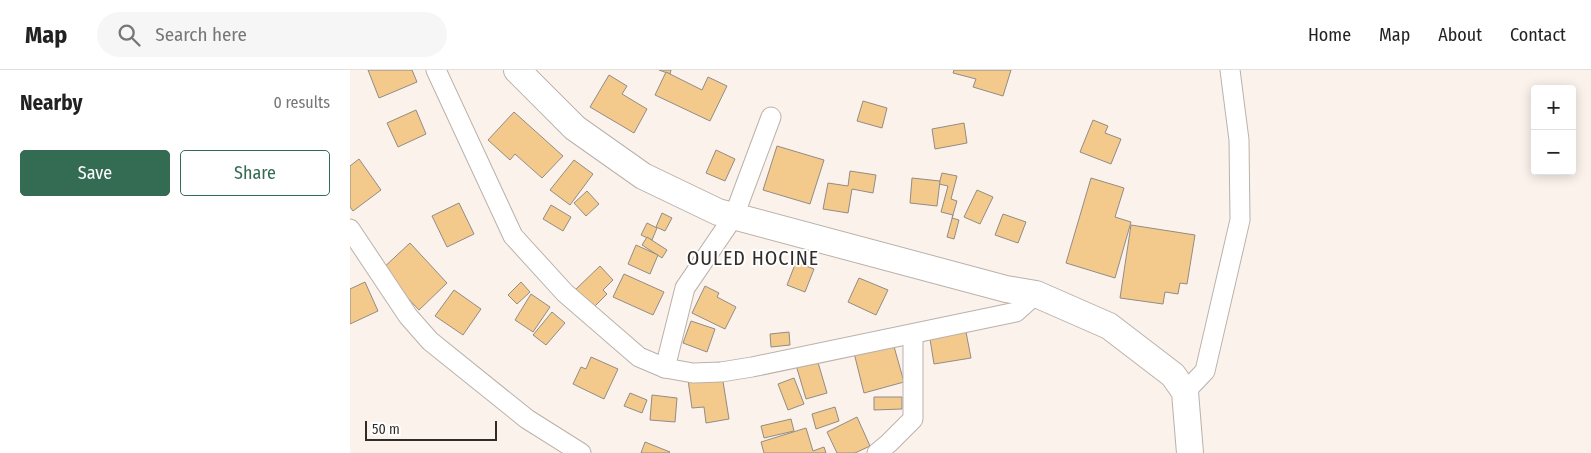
<!DOCTYPE html>
<meta charset="utf-8">
<style>
body{margin:0;font-family:"Fira Sans Condensed",sans-serif;background:#f6f6f6;color:#222}
.controls{position:absolute;right:15px;top:15px;display:grid;overflow:hidden;border-radius:5px;box-shadow:0 2px 12px #0003}
.controls button{width:45px;height:45px;display:grid;place-items:center;padding:0;border:0;border-bottom:1px solid #e0e0e0;background:#fff;color:#222;font:25px sans-serif}
.scale{position:absolute;left:15px;bottom:12px;width:132px;box-sizing:border-box;padding-left:5px;border:2px solid #302c2a;border-top:0;font-size:14px;line-height:18px;white-space:nowrap;color:#302c2a;-webkit-text-stroke:4px #fff;paint-order:stroke}
.list{margin:0;padding:0;list-style:none}
h2{display:flex;justify-content:space-between;align-items:center;height:65px;margin:0;padding:0 20px;font-size:21px}
h2 small{font-size:16px;font-weight:400;color:#767676}
.actions{display:flex;gap:10px;padding:15px 20px}
.actions a{flex:1;padding:11px 0;border:1px solid #336b53;border-radius:5px;text-align:center;font-size:18px;color:#336b53}
.actions .main{background:#336b53;color:#fff}
.icon{flex:none;width:28px;height:28px;fill:none;stroke:currentColor;stroke-width:2;stroke-linecap:round;stroke-linejoin:round}
.map{position:relative;flex:none;width:1241px;height:383px;overflow:hidden}
header{display:flex;align-items:center;gap:30px;box-sizing:border-box;height:70px;padding:0 25px;background:#fff;border-bottom:1px solid #e0e0e0}
header strong{font-size:24px}
nav{display:flex;gap:28px;margin-inline-start:auto;font-size:18px}
.search{width:350px;height:45px;background:#f6f6f6;display:flex;align-items:center;gap:12px;box-sizing:border-box;padding:0 18px;border-radius:28px;color:#767676;font-size:19px}
main{display:flex}
aside{flex:1;background:#fff}
.map>svg:first-child{display:block}
.building{fill:#f3ca8c;stroke:#928c85}
.lines{fill:none;stroke-linecap:round;stroke-linejoin:round}
.street-casing{stroke:#bab1ab;stroke-width:21}
.secondary-casing{stroke:#bab1ab;stroke-width:28}
.street{stroke:#fff;stroke-width:19}
.secondary{stroke:#fff;stroke-width:26}
.labels{text-anchor:middle;dominant-baseline:central;stroke-width:4;stroke-linejoin:round;paint-order:stroke}
.quarter-label{font-size:20px;letter-spacing:1px;fill:#302c2a;stroke:#fff}
</style>
<header>
<strong>Map</strong>
<div class="search"><svg class="icon" aria-label="search" viewBox="0 0 24 24"><circle cx="10" cy="10" r="6"/><path d="M15 15l6 6"/></svg>Search here</div>
<nav><a>Home</a><a>Map</a><a>About</a><a>Contact</a></nav>
</header>
<main>
<aside>
<h2>Nearby<small>0 results</small></h2>
<ul class="list">
</ul>
<div class="actions"><a class="main">Save</a><a>Share</a></div>
</aside>
<div class="map">
<svg width="1241" height="383" viewBox="0 0 1241 383">
<rect width="100%" height="100%" fill="#fbf2ec"/>
<g class="building">
<polygon points="18,0 62,0 67,12 29,28"/>
<polygon points="309,0 321,0 320,4"/>
<polygon points="604,0 661,0 653,26 623,17 626,9 603,3"/>
<polygon points="316,2 352,20 358,7 377,16 360,51 305,25"/>
<polygon points="259,5 277,16 272,24 297,39 284,63 240,37"/>
<polygon points="513,31 537,38 532,58 507,51"/>
<polygon points="66,40 76,64 48,77 37,53"/>
<polygon points="164,42 213,86 192,108 165,84 160,90 138,70"/>
<polygon points="743,50 758,56 755,63 771,69 761,94 730,82"/>
<polygon points="614,53 617,73 585,79 582,59"/>
<polygon points="427,76 474,90 460,134 413,120"/>
<polygon points="366,80 385,89 375,111 356,103"/>
<polygon points="9,89 31,120 3,141 0,137 0,96"/>
<polygon points="224,90 243,104 220,135 200,120"/>
<polygon points="500,101 526,105 523,123 502,119 498,143 473,139 478,113 498,116"/>
<polygon points="592,103 607,106 601,129 607,131 602,148 609,150 604,169 597,167 603,145 591,142 598,116 589,114"/>
<polygon points="562,108 590,111 587,136 560,133"/>
<polygon points="741,108 774,118 765,147 781,152 765,208 716,193"/>
<polygon points="627,120 643,127 630,154 614,147"/>
<polygon points="237,121 249,134 236,146 224,133"/>
<polygon points="109,133 124,164 97,177 82,146"/>
<polygon points="201,135 221,147 213,161 193,149"/>
<polygon points="312,143 322,148 315,161 306,157"/>
<polygon points="653,144 676,152 668,173 645,165"/>
<polygon points="297,153 307,158 302,170 291,165"/>
<polygon points="781,155 845,165 837,214 830,213 828,224 815,222 813,234 770,228"/>
<polygon points="297,167 317,180 312,188 292,175"/>
<polygon points="60,173 97,213 69,240 31,200"/>
<polygon points="286,175 308,185 300,204 278,194"/>
<polygon points="446,192 464,199 455,222 437,215"/>
<polygon points="250,196 263,210 253,220 257,224 242,239 224,221"/>
<polygon points="274,204 314,222 303,245 263,227"/>
<polygon points="509,208 538,220 526,245 498,232"/>
<polygon points="15,212 28,241 0,254 0,219"/>
<polygon points="171,212 180,222 167,234 158,225"/>
<polygon points="355,216 369,223 367,227 386,237 375,259 342,243"/>
<polygon points="104,220 131,239 113,265 85,246"/>
<polygon points="181,224 200,237 183,262 165,250"/>
<polygon points="202,242 215,253 196,275 183,265"/>
<polygon points="341,251 365,259 357,282 333,273"/>
<polygon points="439,262 440,275 421,277 420,264"/>
<polygon points="616,262 621,288 584,294 580,269"/>
<polygon points="543,273 554,312 514,323 504,283"/>
<polygon points="241,287 268,299 254,329 223,314 231,297 236,299"/>
<polygon points="467,289 477,323 456,329 446,295"/>
<polygon points="372,305 379,349 356,353 354,337 342,338 338,310"/>
<polygon points="444,308 454,334 438,340 428,314"/>
<polygon points="280,323 297,330 292,343 274,336"/>
<polygon points="302,325 327,328 325,352 300,350"/>
<polygon points="524,327 552,327 552,339 524,340"/>
<polygon points="485,337 489,351 466,359 462,344"/>
<polygon points="507,347 520,376 505,383 487,383 477,362"/>
<polygon points="441,349 444,361 414,368 411,356"/>
<polygon points="456,358 463,381 474,377 476,383 414,383 411,372"/>
<polygon points="295,372 320,382 319,383 291,383"/>
</g>
<g class="lines">
<defs>
<g id="street">
<polyline points="86,0 163,166 215,223 289,287 315,298 343,303 371,302 402,297 666,242 686,224"/>
<polyline points="0,159 58,246 80,271 177,349 231,383"/>
<polyline points="315,298 335,218 384,146 421,47"/>
<polyline points="835,322 855,301 890,150 889,70 880,0"/>
<polyline points="527,383 539,373 563,349 563,265"/>
</g>
<polyline id="secondary" points="167,0 225,58 293,106 368,142 656,219 686,224 759,256 823,305 835,322 840,383"/>
</defs>
<use href="#street" class="street-casing"/>
<use href="#secondary" class="secondary-casing"/>
<use href="#street" class="street"/>
<use href="#secondary" class="secondary"/>
</g>
<g class="labels">
<g class="quarter-label">
<text x="403" y="188">OULED HOCINE</text>
</g>
</g>
</svg>
<div class="controls">
<button>+</button>
<button>−</button>
</div>
<div class="scale">50 m</div>
</div>
</main>
